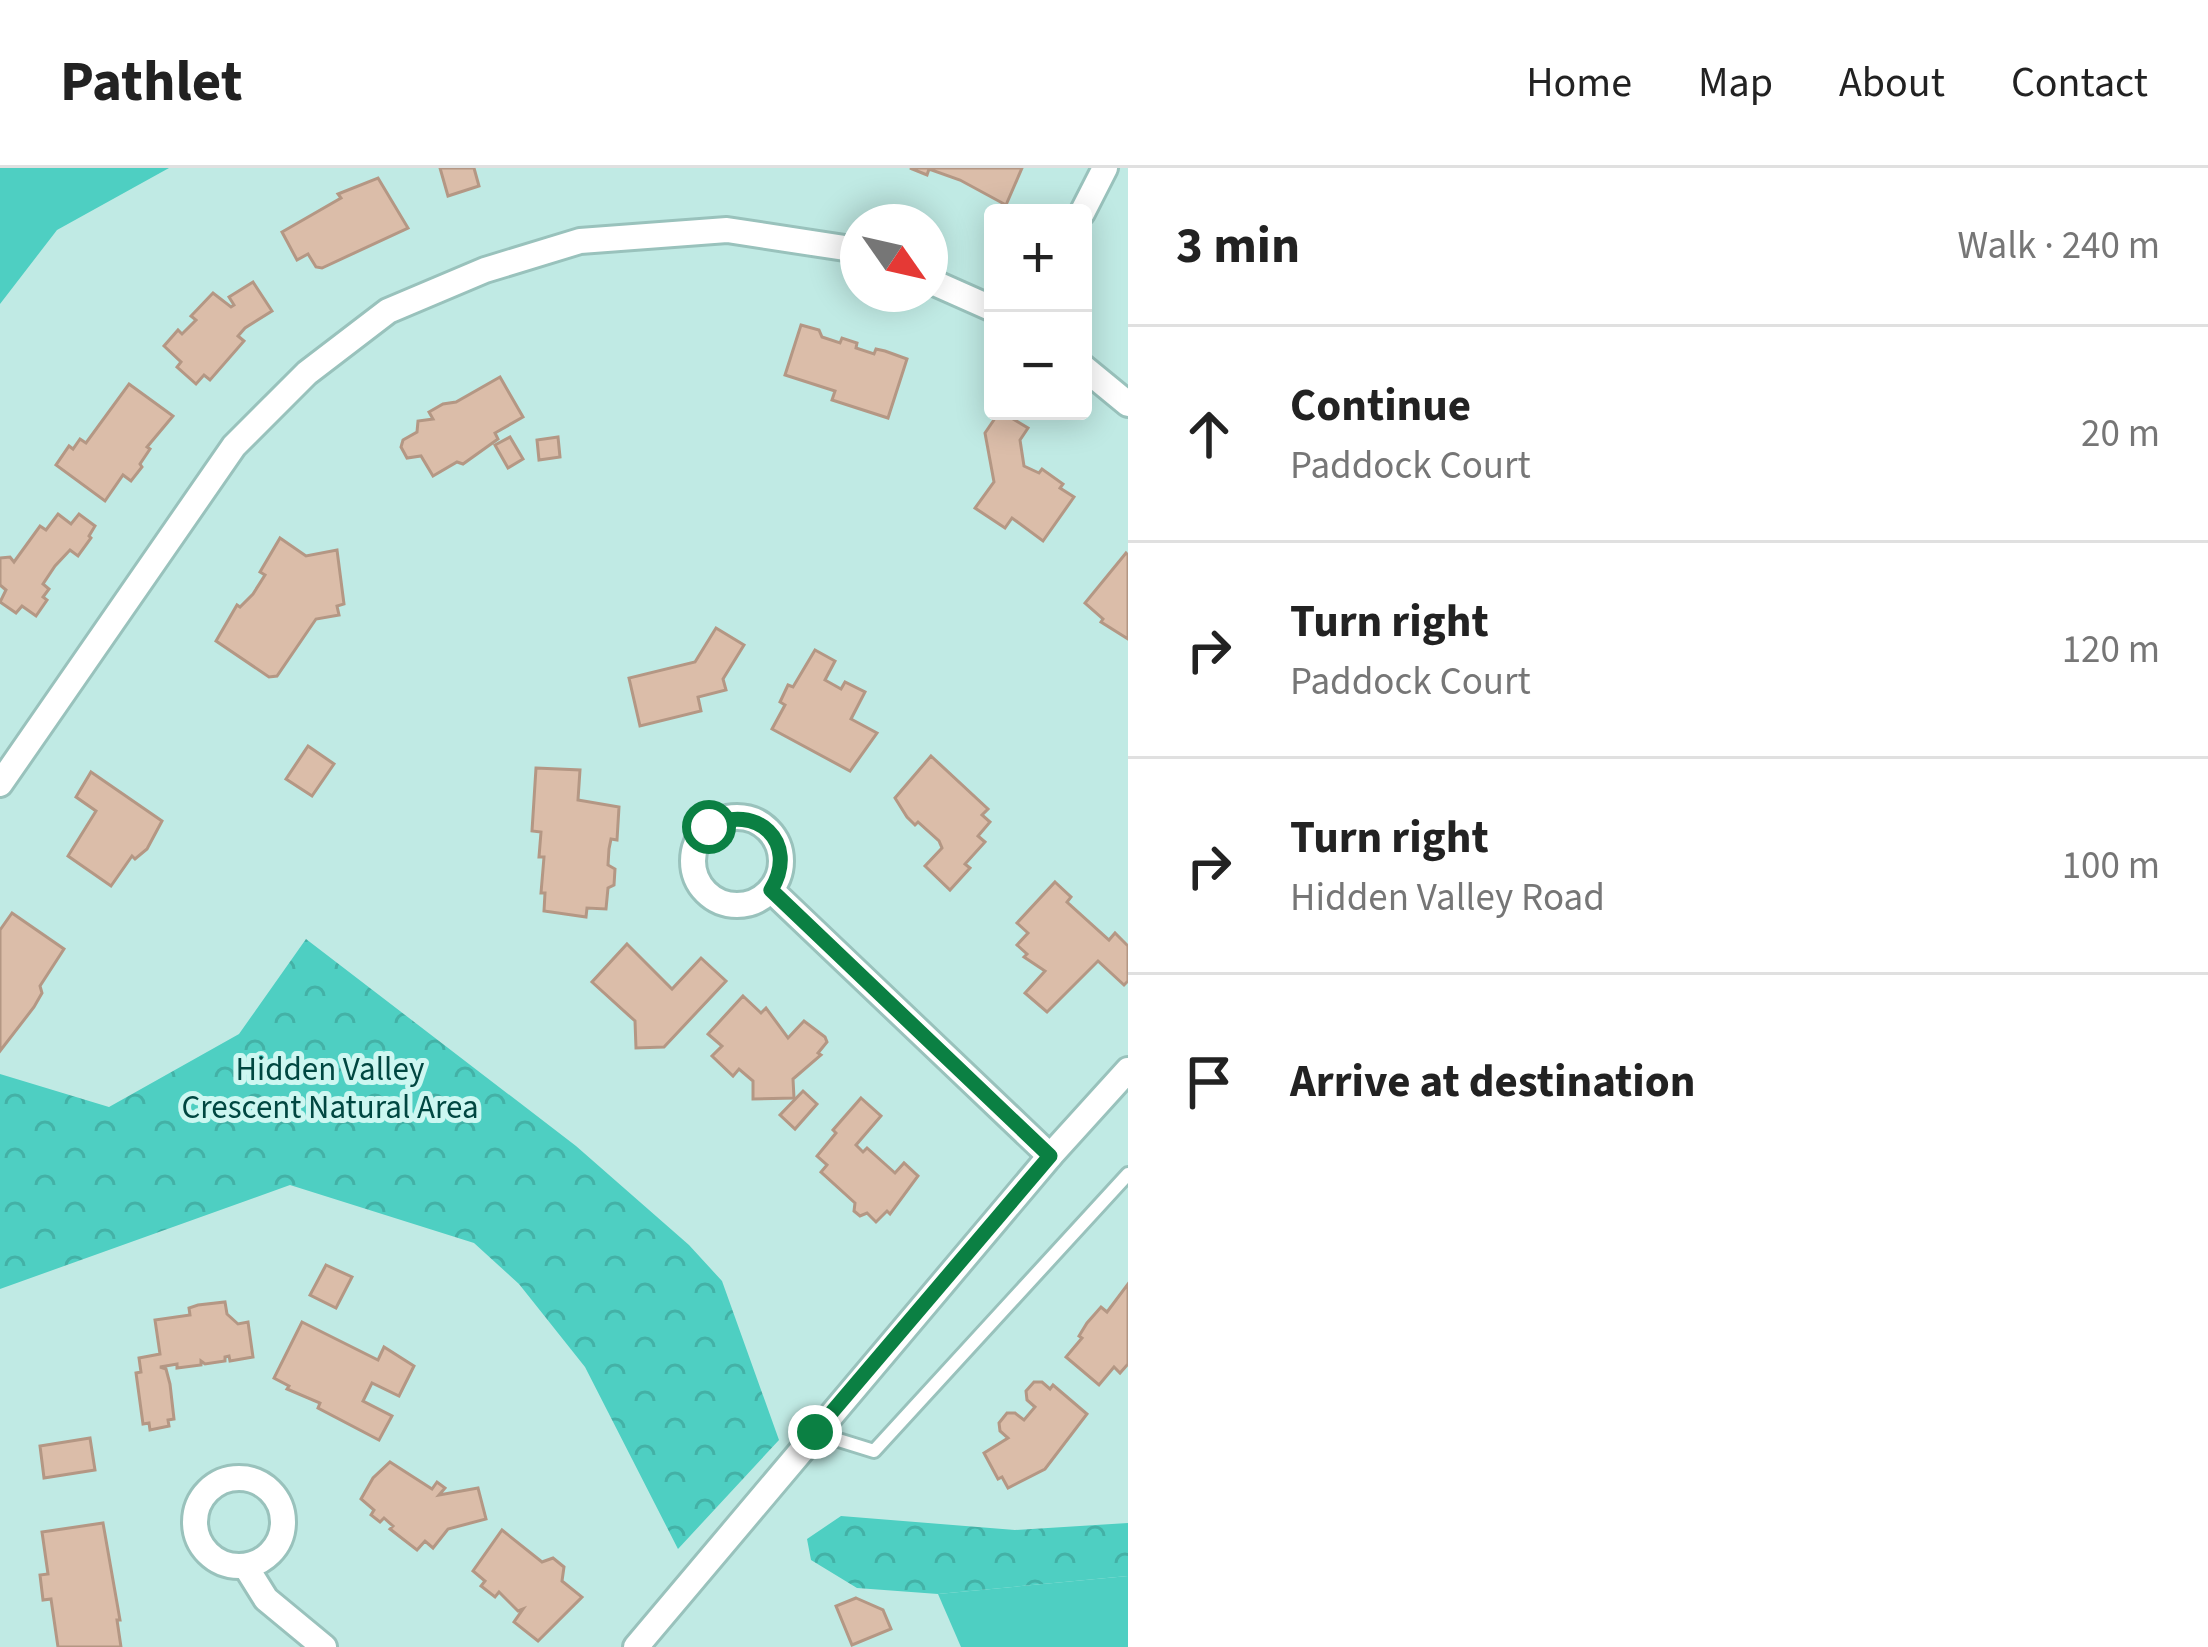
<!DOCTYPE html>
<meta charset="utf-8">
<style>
body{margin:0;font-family:"Source Sans 3",sans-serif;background:#f6f6f6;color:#222}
.controls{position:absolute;right:36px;top:36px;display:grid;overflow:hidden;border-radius:12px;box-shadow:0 6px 30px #0003}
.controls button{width:108px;height:108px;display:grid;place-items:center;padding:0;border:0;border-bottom:3px solid #e0e0e0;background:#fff;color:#222;font:60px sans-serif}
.compass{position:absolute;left:840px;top:36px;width:108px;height:108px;border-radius:50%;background:#fff;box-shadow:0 6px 30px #0003;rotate:124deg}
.stop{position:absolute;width:36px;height:36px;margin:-27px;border:9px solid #0b8043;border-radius:50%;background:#fff}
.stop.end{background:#0b8043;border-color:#fff;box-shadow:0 3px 12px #0008}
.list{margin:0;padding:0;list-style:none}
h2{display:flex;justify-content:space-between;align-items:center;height:156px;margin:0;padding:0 48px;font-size:51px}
h2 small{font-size:39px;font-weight:400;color:#767676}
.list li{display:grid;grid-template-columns:78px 1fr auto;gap:36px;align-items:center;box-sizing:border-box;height:216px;padding:0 48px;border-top:3px solid #e0e0e0}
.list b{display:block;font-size:45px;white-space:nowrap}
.list p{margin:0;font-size:39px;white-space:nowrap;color:#767676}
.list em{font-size:39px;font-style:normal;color:#767676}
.icon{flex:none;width:66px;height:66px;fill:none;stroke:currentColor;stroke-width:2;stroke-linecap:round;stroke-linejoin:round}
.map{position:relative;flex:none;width:1128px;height:1479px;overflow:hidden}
header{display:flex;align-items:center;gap:72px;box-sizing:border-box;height:168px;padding:0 60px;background:#fff;border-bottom:3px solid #e0e0e0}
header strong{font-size:57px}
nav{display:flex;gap:66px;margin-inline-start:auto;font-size:42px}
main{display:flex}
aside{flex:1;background:#fff}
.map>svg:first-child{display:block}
.grass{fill:#4ecfc2}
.forest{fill:url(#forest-crowns)}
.building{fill:#dbbda9;stroke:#b49784;stroke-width:3}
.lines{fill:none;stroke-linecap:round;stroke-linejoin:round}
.lane-casing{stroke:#99c2bc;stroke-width:18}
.street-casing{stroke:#99c2bc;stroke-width:30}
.lane{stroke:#fff;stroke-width:12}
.street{stroke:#fff;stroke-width:24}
.route{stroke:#0b8043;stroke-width:15}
.labels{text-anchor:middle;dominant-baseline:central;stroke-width:10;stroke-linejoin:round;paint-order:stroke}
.park-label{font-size:33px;fill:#004741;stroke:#cdf7f1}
</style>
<header>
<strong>Pathlet</strong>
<nav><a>Home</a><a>Map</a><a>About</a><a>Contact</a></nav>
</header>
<main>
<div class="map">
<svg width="1128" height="1479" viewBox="0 0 1128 1479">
<defs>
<pattern id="forest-crowns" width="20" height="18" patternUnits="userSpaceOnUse" patternTransform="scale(3)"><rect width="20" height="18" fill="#4ecfc2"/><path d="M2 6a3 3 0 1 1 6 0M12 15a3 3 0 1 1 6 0" fill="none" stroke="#43b1a6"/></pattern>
</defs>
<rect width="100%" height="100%" fill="#c0eae4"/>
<g class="grass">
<polygon points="0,0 169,0 57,62 0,136"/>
<polygon points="1128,1408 1128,1479 961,1479 938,1426"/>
</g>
<g class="forest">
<polygon points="306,771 576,978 689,1077 722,1113 779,1272 678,1381 585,1199 519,1116 474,1075 290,1017 0,1121 0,906 109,939 239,866"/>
<polygon points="841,1348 1015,1362 1128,1355 1128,1408 938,1426 857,1420 811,1392 807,1371"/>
</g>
<g class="building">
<polygon points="440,0 474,0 479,18 448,28"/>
<polygon points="910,0 1022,0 1006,37 960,12 929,1 927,7"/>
<polygon points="378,10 408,60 322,100 316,99 308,86 297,92 282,64 341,30 338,26"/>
<polygon points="253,114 272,143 245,160 238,168 244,173 210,212 204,207 196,216 177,199 181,194 164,178 178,162 182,166 196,152 191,148 213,125 231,139 234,137 229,129"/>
<polygon points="801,157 819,162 822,169 840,175 842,170 857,175 856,180 874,186 876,181 885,183 907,191 888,250 832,232 835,223 785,207"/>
<polygon points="500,209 523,249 495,265 498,271 463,296 457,294 433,308 421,288 407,290 401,279 403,272 417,264 418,253 433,251 429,244 443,236 456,234"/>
<polygon points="129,216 173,248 147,279 150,281 140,296 142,299 131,313 123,307 105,333 56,297 69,278 73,281 80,271 86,275"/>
<polygon points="1000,243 1028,260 1020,272 1024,298 1039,305 1042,301 1063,316 1060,320 1074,329 1043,373 1012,350 1005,360 975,340 994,314 985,265"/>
<polygon points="510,269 523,291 508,300 495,277"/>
<polygon points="558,269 560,289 539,292 537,272"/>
<polygon points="58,346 71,356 79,346 95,358 89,368 91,370 78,388 70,382 55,398 43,416 49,421 43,429 47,432 36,448 22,438 16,445 0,434 6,422 0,417 0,390 10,389 14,394 40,358 46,362"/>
<polygon points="280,370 306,388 337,382 344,436 337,438 339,447 316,451 277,508 269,509 216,473 237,437 240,439 253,426 265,407 260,404"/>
<polygon points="1126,385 1128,387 1128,471 1101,454 1103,451 1085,435"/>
<polygon points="716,460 744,477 723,511 726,522 698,529 701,543 640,558 629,510 695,494"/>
<polygon points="815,482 835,493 825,512 841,521 845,514 865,524 851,551 877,565 850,603 772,561 785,537 780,534 788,517 793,519"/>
<polygon points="308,578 334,596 312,628 286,611"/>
<polygon points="931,588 988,641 982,647 990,654 978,668 985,674 965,696 970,700 950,722 925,698 942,680 939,673 918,654 915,657 907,649 895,630"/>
<polygon points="536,600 580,602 578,632 619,639 617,672 611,671 609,681 608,697 615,701 614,717 608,720 606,741 587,740 586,749 544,743 545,725 541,725 544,689 539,689 541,664 532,663"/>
<polygon points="91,604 162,653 147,681 135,691 132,688 111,718 68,688 96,643 76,629"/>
<polygon points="1055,714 1071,729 1067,734 1109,772 1115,765 1128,778 1128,813 1124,817 1098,793 1047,844 1025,825 1045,803 1024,789 1027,786 1017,777 1028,765 1017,755"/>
<polygon points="12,745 64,781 40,818 42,825 34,839 0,883 0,762"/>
<polygon points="627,776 672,821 701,790 726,813 664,879 636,880 635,853 592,814"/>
<polygon points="743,828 761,845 766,840 788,870 804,853 825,869 827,874 818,885 821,887 793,911 794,930 753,931 753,913 739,901 733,908 712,888 722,878 708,866"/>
<polygon points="803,923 817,936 795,961 780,947"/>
<polygon points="861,930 881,948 856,977 863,984 867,980 895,1005 904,995 918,1008 890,1046 887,1043 876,1054 867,1045 860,1048 854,1043 855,1035 821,1004 827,997 817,988 836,965 833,962"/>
<polygon points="326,1097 352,1109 336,1140 310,1127"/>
<polygon points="1128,1116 1128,1196 1120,1205 1114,1199 1099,1217 1066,1189 1082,1170 1079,1168 1087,1155 1101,1139 1107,1144"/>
<polygon points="225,1134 227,1146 238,1156 248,1154 253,1189 230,1193 229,1188 225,1189 225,1193 205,1196 201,1193 201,1197 177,1200 177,1196 160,1199 166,1201 170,1216 174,1251 168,1252 169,1258 150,1262 149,1255 143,1256 136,1205 141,1204 139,1190 160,1186 155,1152 190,1147 189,1140 198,1137"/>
<polygon points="302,1154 378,1192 384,1179 414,1198 399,1228 372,1215 363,1233 392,1248 379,1272 318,1240 320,1235 287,1221 289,1218 274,1210"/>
<polygon points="1034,1214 1042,1214 1050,1221 1053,1217 1087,1246 1045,1301 1008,1320 1002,1309 998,1311 984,1285 1008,1270 1000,1263 999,1255 1007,1245 1015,1245 1024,1252 1035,1239 1027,1232 1026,1223"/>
<polygon points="90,1270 95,1302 44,1310 40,1278"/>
<polygon points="390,1294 432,1321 437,1314 445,1320 439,1327 478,1320 486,1351 448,1361 433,1380 425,1373 417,1382 390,1361 393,1358 384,1350 380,1354 371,1347 374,1342 361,1331 373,1310"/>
<polygon points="103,1355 120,1452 117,1452 121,1479 58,1479 51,1431 43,1432 40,1407 48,1406 42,1364"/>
<polygon points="502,1362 542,1394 553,1390 564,1399 562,1413 582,1429 538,1473 514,1454 523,1441 518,1443 499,1424 495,1429 481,1418 485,1413 473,1403"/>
<polygon points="856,1430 883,1442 891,1461 852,1477 836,1438"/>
</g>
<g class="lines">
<defs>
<polyline id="lane" points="816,1265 874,1283 1128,1006"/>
<g id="street">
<polyline points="1082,45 1105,0"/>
<polyline points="930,113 993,141"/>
<polyline points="1083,199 1128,236"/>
<polyline points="0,616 234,278 307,205 388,143 485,102 580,73 727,62 858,82"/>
<circle cx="737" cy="693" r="44"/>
<polyline points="771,722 1050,988"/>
<circle cx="239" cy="1354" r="44"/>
<polyline points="246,1399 266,1431 324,1479"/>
<polyline points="636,1479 1050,988 1128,902"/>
</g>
</defs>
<use href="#lane" class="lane-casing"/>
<use href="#street" class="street-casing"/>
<use href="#lane" class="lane"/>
<use href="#street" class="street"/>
</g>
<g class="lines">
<path class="route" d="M709 659C756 634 800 674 771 722L1050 988 815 1264"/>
</g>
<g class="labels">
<g class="park-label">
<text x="330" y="901">Hidden Valley<tspan x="330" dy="38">Crescent Natural Area</tspan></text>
</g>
</g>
</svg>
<div class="controls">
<button>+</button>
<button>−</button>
</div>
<svg class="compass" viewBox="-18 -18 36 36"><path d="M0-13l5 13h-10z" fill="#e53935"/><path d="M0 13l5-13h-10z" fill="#767676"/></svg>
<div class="stop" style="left:709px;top:659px"></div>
<div class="stop end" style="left:815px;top:1264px"></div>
</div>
<aside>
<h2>3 min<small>Walk · 240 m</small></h2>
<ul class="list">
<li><svg class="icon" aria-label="ahead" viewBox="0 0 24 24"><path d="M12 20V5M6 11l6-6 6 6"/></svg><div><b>Continue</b><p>Paddock Court</p></div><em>20 m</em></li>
<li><svg class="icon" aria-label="right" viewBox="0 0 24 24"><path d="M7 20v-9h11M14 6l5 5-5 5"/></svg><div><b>Turn right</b><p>Paddock Court</p></div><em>120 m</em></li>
<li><svg class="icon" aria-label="right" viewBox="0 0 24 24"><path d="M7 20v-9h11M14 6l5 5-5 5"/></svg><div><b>Turn right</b><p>Hidden Valley Road</p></div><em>100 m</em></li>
<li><svg class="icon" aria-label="arrive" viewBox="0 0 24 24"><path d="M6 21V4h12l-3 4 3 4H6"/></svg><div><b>Arrive at destination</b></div></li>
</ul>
</aside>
</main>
